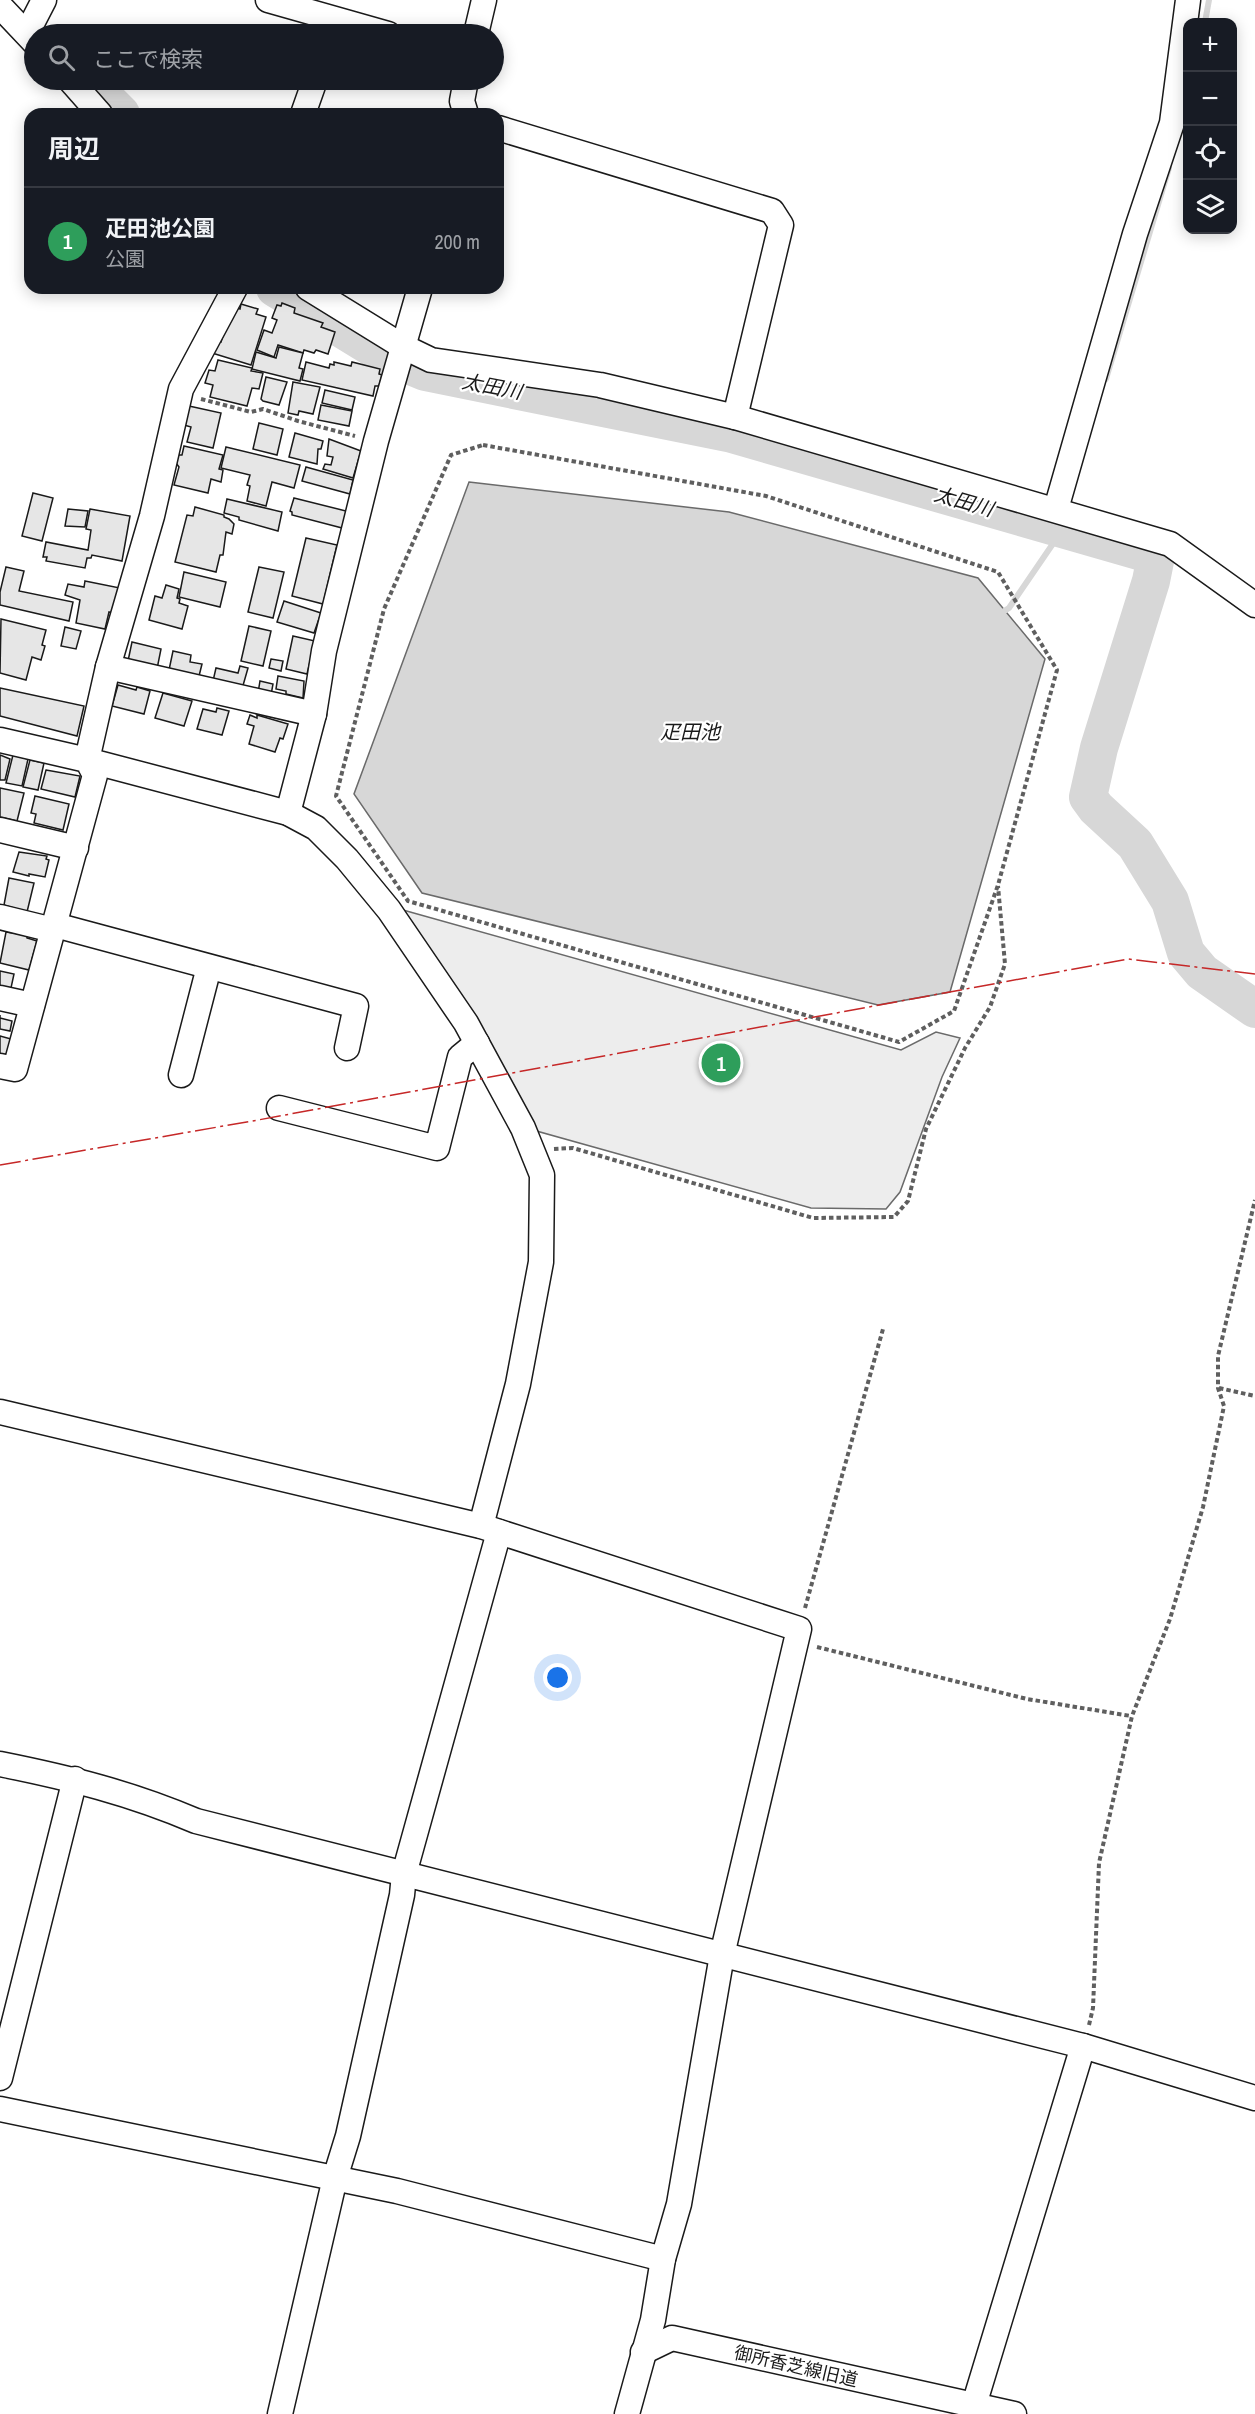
<!DOCTYPE html>
<html lang="ja">
<meta charset="utf-8">
<style>
body{margin:0;font-family:"Archivo Narrow","Noto Sans JP",sans-serif;background:#242831;color:#f1f3f6}
.controls{position:absolute;right:18px;top:18px;display:grid;overflow:hidden;border-radius:12px;box-shadow:0 3px 15px #0003}
.controls button{width:54px;height:54px;display:grid;place-items:center;padding:0;border:0;border-bottom:2px solid #363941;background:#171b24;color:#f1f3f6;font:30px sans-serif}
.you{position:absolute;left:558px;top:1678px;width:21px;height:21px;margin:-15px;border:4px solid #fff;border-radius:50%;background:#1a73e8;box-shadow:0 0 0 9px #1a73e833}
.badge{display:grid;place-items:center;width:39px;height:39px;border-radius:50%;background:#c62828;color:#fff;font-size:20px;font-weight:700}
.pin{position:absolute;translate:-50% -50%;border:3px solid #fff;box-shadow:0 2px 6px #0006}
.list{margin:0;padding:0;list-style:none}
h2{display:flex;justify-content:space-between;align-items:center;height:78px;margin:0;padding:0 24px;font-size:26px}
h2 small{font-size:20px;font-weight:400;color:#9ea1a6}
.list li{display:grid;grid-template-columns:39px 1fr auto;gap:18px;align-items:center;box-sizing:border-box;height:108px;padding:0 24px;border-top:2px solid #363941}
.list b{display:block;font-size:22px;white-space:nowrap}
.list p{margin:0;font-size:20px;white-space:nowrap;color:#9ea1a6}
.list em{font-size:20px;font-style:normal;color:#9ea1a6}
.icon{flex:none;width:33px;height:33px;fill:none;stroke:currentColor;stroke-width:2;stroke-linecap:round;stroke-linejoin:round}
.map{position:relative;flex:none;width:1255px;height:2414px;overflow:hidden}
.search{position:absolute;background:#171b24;box-shadow:0 3px 15px #0003;left:24px;top:24px;width:480px;height:66px;display:flex;align-items:center;gap:15px;box-sizing:border-box;padding:0 21px;border-radius:33px;color:#9ea1a6;font-size:22px}
.panel{position:absolute;background:#171b24;box-shadow:0 3px 15px #0003;left:24px;top:108px;width:480px;height:186px;border-radius:18px}
.map>svg:first-child{display:block}
.built{fill:#ededed;stroke:#6a6a6a;stroke-width:1.5}
.water{fill:#d7d7d7;stroke:#6a6a6a;stroke-width:1.5}
.lines{fill:none;stroke-linecap:round;stroke-linejoin:round}
.stream{stroke:#d7d7d7;stroke-width:6}
.river{stroke:#d7d7d7;stroke-width:38}
.building{fill:#e6e6e6;stroke:#1a1a1a;stroke-width:1.5}
.minor-casing{stroke:#1a1a1a;stroke-width:27}
.path{stroke:#5f5f5f;stroke-width:4;stroke-dasharray:4.5 3;stroke-linecap:butt}
.minor{stroke:#fff;stroke-width:24}
.power{stroke:#c62828;stroke-width:1.5;stroke-dasharray:21 4.5 3 4.5;stroke-linecap:butt}
.labels{text-anchor:middle;dominant-baseline:central;stroke-width:4.5;stroke-linejoin:round;paint-order:stroke}
.street-label{font-size:18px;fill:#1a1a1a;stroke:#fff}
.water-label{font-size:20px;font-style:italic;fill:#1a1a1a;stroke:#fff}
</style>
<div class="map">
<svg width="1255" height="2414" viewBox="0 0 1255 2414">
<rect width="100%" height="100%" fill="#fff"/>
<polygon class="built" points="403,910 901,1050 936,1032 960,1038 942,1077 900,1192 886,1209 811,1208 533,1130"/>
<polygon class="water" points="469,482 729,512 978,578 1045,659 950,992 878,1005 422,893 354,794"/>
<g class="lines">
<g class="stream">
<polyline points="1205,22 1209,0"/>
<polyline points="1183,124 1188,107"/>
<polyline points="1106,379 1169,168"/>
<polyline points="998,615 1009,608 1063,529 1065,519"/>
</g>
<g class="river">
<polyline points="87,80 121,114"/>
<polyline points="275,288 386,356 425,372 732,434 1156,556 1151,581 1099,748 1088,797 1096,808 1135,844 1170,901 1186,953 1202,972 1255,1009"/>
</g>
</g>
<g class="building">
<polygon points="282,303 295,308 294,313 323,323 321,327 335,332 328,354 316,350 314,353 304,350 303,353 278,345 274,357 257,350 264,330 272,333 277,320 272,318 277,305 281,306"/>
<polygon points="241,304 258,309 256,314 266,317 251,365 212,353 216,340 221,342 232,306 240,309"/>
<polygon points="279,347 303,353 299,368 303,369 300,381 252,369 256,352 276,358"/>
<polygon points="218,360 252,368 251,371 263,373 259,389 252,388 247,406 210,397 213,385 205,383 209,370 215,371"/>
<polygon points="306,362 329,368 330,364 334,365 334,362 351,366 352,362 380,369 379,374 382,375 379,386 375,386 373,396 302,380"/>
<polygon points="266,377 287,382 279,405 263,401 261,399"/>
<polygon points="293,382 320,387 313,414 299,411 298,415 288,413"/>
<polygon points="325,390 355,397 352,410 322,403"/>
<polygon points="321,405 352,411 349,426 318,420"/>
<polygon points="189,406 221,413 213,448 187,442 191,427 184,425"/>
<polygon points="259,423 283,429 277,455 253,449"/>
<polygon points="295,433 323,441 321,449 318,449 317,464 289,457"/>
<polygon points="329,439 361,451 353,478 323,469 325,464 331,465 333,457 327,456"/>
<polygon points="184,446 223,455 219,469 223,470 221,482 211,479 208,493 174,485 179,467 176,463 177,455 182,455"/>
<polygon points="226,447 300,465 294,488 272,482 266,506 247,501 250,486 247,485 250,475 221,468"/>
<polygon points="306,467 353,480 350,494 302,481"/>
<polygon points="33,493 53,498 42,541 22,536"/>
<polygon points="294,498 350,512 346,529 292,515 292,512 290,511"/>
<polygon points="227,499 282,512 278,531 239,520 239,517 224,513"/>
<polygon points="195,507 224,515 224,517 229,519 234,524 232,534 226,532 223,555 220,555 216,572 175,562 187,515 193,516"/>
<polygon points="68,509 88,511 85,527 65,526"/>
<polygon points="90,509 130,516 122,561 92,555 91,558 87,558 85,568 46,561 47,557 43,557 46,542 88,550 91,530 86,529"/>
<polygon points="306,538 337,545 323,604 292,596"/>
<polygon points="6,567 24,571 19,591 73,602 69,621 0,605 0,592"/>
<polygon points="259,567 284,572 273,618 248,612"/>
<polygon points="184,572 226,582 220,607 179,597"/>
<polygon points="85,581 120,588 113,613 109,612 105,629 76,623 80,600 65,595 68,584 84,587"/>
<polygon points="166,585 179,589 177,598 180,599 179,603 188,606 182,629 149,620 155,596 162,598"/>
<polygon points="284,601 321,613 314,633 277,622"/>
<polygon points="1,619 46,630 42,645 45,646 41,660 32,657 26,680 0,673"/>
<polygon points="249,626 271,631 263,666 241,661"/>
<polygon points="65,627 81,631 76,649 61,646"/>
<polygon points="293,636 315,641 307,674 286,669"/>
<polygon points="132,642 161,649 157,669 128,661"/>
<polygon points="173,651 191,655 190,662 202,664 199,676 169,670"/>
<polygon points="271,659 283,661 281,671 269,668"/>
<polygon points="240,666 248,668 242,689 213,681 216,668 238,673"/>
<polygon points="278,676 304,681 303,698 286,694 286,691 276,689"/>
<polygon points="260,681 273,684 271,695 258,693"/>
<polygon points="118,685 136,690 137,687 150,691 144,714 112,706"/>
<polygon points="0,688 84,706 77,736 0,716"/>
<polygon points="163,693 192,701 184,726 155,718"/>
<polygon points="217,708 229,711 222,735 197,729 203,709 216,712"/>
<polygon points="250,715 257,718 257,715 288,724 283,739 280,738 275,752 249,744 254,726 247,724"/>
<polygon points="0,755 10,759 5,780 0,780"/>
<polygon points="13,755 28,759 22,786 6,783"/>
<polygon points="30,760 44,763 38,790 23,787"/>
<polygon points="46,770 80,776 75,797 41,789"/>
<polygon points="0,788 24,793 17,821 0,817"/>
<polygon points="35,796 69,804 63,830 34,823 36,814 31,813"/>
<polygon points="19,852 47,856 46,859 49,860 45,877 29,874 29,876 13,872"/>
<polygon points="9,878 34,883 27,912 4,905"/>
<polygon points="6,932 27,935 27,938 37,941 29,970 0,963"/>
<polygon points="0,971 14,974 11,988 0,986"/>
<polygon points="0,1015 0,1018 12,1021 10,1031 0,1029"/>
<polygon points="0,1036 11,1039 7,1056 0,1054"/>
</g>
<g class="lines">
<defs>
<g id="minor">
<polyline points="268,0 388,34"/>
<polyline points="0,6 34,42"/>
<polyline points="27,33 44,0"/>
<polyline points="476,34 484,0"/>
<polyline points="70,80 100,114"/>
<polyline points="303,114 315,80"/>
<polyline points="466,114 462,101 466,80"/>
<polyline points="498,128 772,211 781,225 735,417"/>
<polyline points="235,288 181,389 152,516 108,667 87,760 288,813 316,828 347,859 389,910 466,1023 523,1128 542,1175 541,1262 518,1384 481,1526"/>
<polyline points="308,288 402,346 431,360 600,385 735,417 1170,544 1255,605"/>
<polyline points="1056,509 1135,234 1172,123 1188,0"/>
<polyline points="108,667 314,714"/>
<polyline points="0,740 87,760 95,775 15,1069 0,1066"/>
<polyline points="288,813 314,714 324,651 376,441 420,288"/>
<polyline points="0,830 76,848"/>
<polyline points="0,917 53,930"/>
<polyline points="55,925 356,1006 347,1048"/>
<polyline points="0,998 32,1005"/>
<polyline points="181,1075 209,967"/>
<polyline points="279,1108 437,1148 460,1057 477,1043"/>
<polyline points="0,1412 481,1526 799,1629 722,1955 679,2204 663,2259 653,2320 627,2414"/>
<path d="M0 1764C70 1778 130 1793 196 1821L1083 2046 1255 2098"/>
<polyline points="0,2078 75,1779"/>
<polyline points="0,2109 397,2191 663,2259"/>
<polyline points="643,2352 672,2338 1014,2414"/>
<polyline points="974,2405 1083,2046"/>
<polyline points="280,2414 335,2178 348,2136 402,1895 404,1874 499,1532"/>
</g>
</defs>
<use href="#minor" class="minor-casing"/>
<g class="path">
<polyline points="201,399 251,412 263,409 298,421 355,436"/>
<polygon points="483,445 766,496 998,572 1057,670 998,885 954,1011 899,1042 408,901 336,796 384,609 451,455"/>
<polyline points="554,1149 573,1148 813,1218 894,1217 908,1201 926,1129 965,1048 990,1007 1005,964 998,886"/>
<polyline points="1219,1388 1255,1396"/>
<polyline points="805,1608 883,1329"/>
<polyline points="817,1647 1027,1699 1131,1716"/>
<polyline points="1089,2025 1093,2008 1099,1863 1132,1716 1170,1619 1203,1507 1224,1406 1218,1388 1218,1356 1255,1200"/>
</g>
<use href="#minor" class="minor"/>
<polyline class="power" points="0,1165 258,1120 1128,959 1255,974"/>
</g>
<g class="labels">
<g class="street-label">
<text transform="translate(796 2366) rotate(13)">御所香芝線旧道</text>
</g>
<g class="water-label">
<text transform="translate(492 386) rotate(11)">太田川</text>
<text transform="translate(964 501) rotate(16)">太田川</text>
<text x="690" y="731">疋田池</text>
</g>
</g>
</svg>
<div class="controls">
<button>+</button>
<button>−</button>
<button><svg class="icon" aria-label="locate" viewBox="0 0 24 24"><circle cx="12" cy="12" r="6"/><path d="M12 2v4M12 18v4M2 12h4M18 12h4"/></svg></button>
<button><svg class="icon" aria-label="layers" viewBox="0 0 24 24"><path d="M12 4l9 5-9 5-9-5zM3 14l9 5 9-5"/></svg></button>
</div>
<div class="you"></div>
<div class="pin badge" style="left:721px;top:1063px;background:#2e9e5b">1</div>
<div class="search"><svg class="icon" aria-label="search" viewBox="0 0 24 24"><circle cx="10" cy="10" r="6"/><path d="M15 15l6 6"/></svg>ここで検索</div>
<section class="panel">
<h2>周辺<small></small></h2>
<ul class="list">
<li><span class="badge" style="background:#2e9e5b">1</span><div><b>疋田池公園</b><p>公園</p></div><em>200 m</em></li>
</ul>
</section>
</div>
